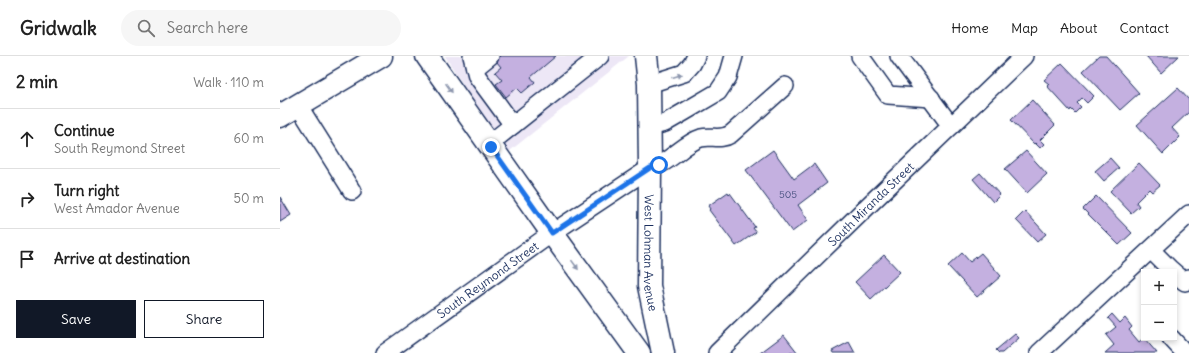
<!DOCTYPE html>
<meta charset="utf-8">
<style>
body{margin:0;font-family:Delius,sans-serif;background:#f6f6f6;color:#222}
.controls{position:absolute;right:12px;bottom:12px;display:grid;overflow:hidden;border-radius:0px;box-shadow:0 2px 6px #0003}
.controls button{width:36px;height:36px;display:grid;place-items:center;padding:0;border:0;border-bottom:1px solid #e0e0e0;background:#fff;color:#222;font:20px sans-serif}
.stop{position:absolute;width:12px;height:12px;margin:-9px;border:3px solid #1a73e8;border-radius:50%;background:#fff}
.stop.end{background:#1a73e8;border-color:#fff;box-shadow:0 1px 4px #0008}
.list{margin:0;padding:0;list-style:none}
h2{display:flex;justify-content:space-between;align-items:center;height:52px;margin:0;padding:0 16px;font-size:17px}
h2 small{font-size:13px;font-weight:400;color:#767676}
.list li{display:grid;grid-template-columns:26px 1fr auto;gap:12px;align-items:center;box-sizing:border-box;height:60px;padding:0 16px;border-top:1px solid #e0e0e0}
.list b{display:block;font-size:15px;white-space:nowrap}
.list p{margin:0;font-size:13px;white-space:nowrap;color:#767676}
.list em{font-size:13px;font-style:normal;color:#767676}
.actions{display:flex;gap:8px;padding:12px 16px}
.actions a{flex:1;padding:9px 0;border:1px solid #111827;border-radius:0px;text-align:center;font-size:14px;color:#111827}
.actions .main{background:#111827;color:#fff}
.icon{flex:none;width:22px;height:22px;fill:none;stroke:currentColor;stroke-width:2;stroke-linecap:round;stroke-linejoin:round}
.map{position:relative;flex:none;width:909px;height:297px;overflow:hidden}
header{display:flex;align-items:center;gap:24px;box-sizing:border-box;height:56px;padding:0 20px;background:#fff;border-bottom:1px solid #e0e0e0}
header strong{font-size:19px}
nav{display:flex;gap:22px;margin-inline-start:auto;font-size:14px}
.search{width:280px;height:36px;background:#f6f6f6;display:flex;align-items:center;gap:10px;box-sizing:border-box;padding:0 14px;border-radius:22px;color:#767676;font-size:15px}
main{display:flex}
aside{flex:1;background:#fff}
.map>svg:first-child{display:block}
.built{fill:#ede7f6}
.building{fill:#c4b0e0;stroke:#1b2f5e}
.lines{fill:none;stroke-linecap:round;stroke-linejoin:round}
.minor-casing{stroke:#1b2f5e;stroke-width:20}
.major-casing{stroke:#1b2f5e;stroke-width:25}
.minor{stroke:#fff;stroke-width:17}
.major{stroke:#fff;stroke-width:22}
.oneway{fill:#8d97ae}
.route{stroke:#1a73e8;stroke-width:5}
.labels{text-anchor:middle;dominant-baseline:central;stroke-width:3;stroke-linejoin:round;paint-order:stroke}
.number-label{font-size:10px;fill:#454f7e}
.street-label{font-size:12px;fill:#1b2f5e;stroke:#fff}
</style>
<header>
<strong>Gridwalk</strong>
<div class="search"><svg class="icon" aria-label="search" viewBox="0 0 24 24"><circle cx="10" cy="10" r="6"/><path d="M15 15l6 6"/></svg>Search here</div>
<nav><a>Home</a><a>Map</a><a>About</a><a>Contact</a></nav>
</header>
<main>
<aside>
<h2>2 min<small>Walk · 110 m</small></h2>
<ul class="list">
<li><svg class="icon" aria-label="ahead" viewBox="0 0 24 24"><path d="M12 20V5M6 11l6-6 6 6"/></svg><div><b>Continue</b><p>South Reymond Street</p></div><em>60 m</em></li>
<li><svg class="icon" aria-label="right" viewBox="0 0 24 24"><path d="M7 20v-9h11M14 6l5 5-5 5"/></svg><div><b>Turn right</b><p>West Amador Avenue</p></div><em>50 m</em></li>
<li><svg class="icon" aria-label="arrive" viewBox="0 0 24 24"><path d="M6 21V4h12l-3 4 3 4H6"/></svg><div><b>Arrive at destination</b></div></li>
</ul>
<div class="actions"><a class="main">Save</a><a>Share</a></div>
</aside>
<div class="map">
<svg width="909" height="297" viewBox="0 0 909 297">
<rect width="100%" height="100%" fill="#fff"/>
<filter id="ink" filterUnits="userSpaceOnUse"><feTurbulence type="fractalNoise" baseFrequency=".025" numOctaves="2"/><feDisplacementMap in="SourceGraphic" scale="8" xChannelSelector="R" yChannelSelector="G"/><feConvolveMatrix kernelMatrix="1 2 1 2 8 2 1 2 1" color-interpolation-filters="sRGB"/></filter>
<g filter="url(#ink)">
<polygon class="built" points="165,0 349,0 226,98"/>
<g class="building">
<polygon points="212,0 276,0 251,21 255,26 242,37 237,32 226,41 216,28 222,24 215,16 221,11"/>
<polygon points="819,0 826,0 859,37 840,54 803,15"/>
<polygon points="866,0 899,0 881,17"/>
<polygon points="782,7 814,40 807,47 802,42 797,47 801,51 795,57 791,53 790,55 767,30 769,28 764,24"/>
<polygon points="898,32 909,44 909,56 892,72 900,81 883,98 857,69"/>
<polygon points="752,44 775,69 760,84 764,88 760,92 755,87 754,88 731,64"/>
<polygon points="493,94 514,123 534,108 547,127 518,149 528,164 512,176 466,114"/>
<polygon points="746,95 767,118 747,137 725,113"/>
<polygon points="830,102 839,112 824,125 815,115"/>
<polygon points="859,107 880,129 872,136 869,133 856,146 859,150 851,157 830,135"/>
<polygon points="700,117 720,139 713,146 693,123"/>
<polygon points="448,136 449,138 450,137 475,171 473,172 476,176 456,190 429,154 430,153 428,150"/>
<polygon points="816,140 852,177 839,189 803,153"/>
<polygon points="0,141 11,159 0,166"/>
<polygon points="745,155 766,178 757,186 736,164"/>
<polygon points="682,197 690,206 701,197 721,220 697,241 668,210"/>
<polygon points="604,199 620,216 591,243 575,226"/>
<polygon points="832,258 840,267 845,262 852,271 849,274 859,286 864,282 877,297 825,297 834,289 826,279 836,271 828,262"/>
<polygon points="735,278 739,282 722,297 719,297 716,294"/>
<polygon points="504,279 518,297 480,297"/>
<polygon points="569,286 575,297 553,297 552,295"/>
</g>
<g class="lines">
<defs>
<g id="minor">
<polyline points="192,0 197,20 233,69"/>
<polyline points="580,0 608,39 651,42"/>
<polyline points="619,0 671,70"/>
<polyline points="195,12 210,0"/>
<polyline points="369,28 404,17 412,8 416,0"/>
<polyline points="18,49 72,135"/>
<polyline points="369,71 385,67 404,56 438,36 448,21 454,0"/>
<polyline points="209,88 320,0"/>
<polyline points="871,194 890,213 905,226 909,222"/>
<polyline points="891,282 905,297"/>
<path id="s1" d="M105 297 272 177 370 112C376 110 382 108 387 104 398 97 408 86 421 82 432 79 440 85 451 78L505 30"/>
<path id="s2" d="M437 297 593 145 744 0"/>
<polyline points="759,297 909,158"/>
</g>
<g id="major">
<polyline points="147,0 272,177 359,297"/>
<path id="s3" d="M366 0 369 28 370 112 369 230 383 297"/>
<polyline points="0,60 101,0"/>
</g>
</defs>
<use href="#minor" class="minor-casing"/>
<use href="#major" class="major-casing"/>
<use href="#minor" class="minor"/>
<use href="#major" class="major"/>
</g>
<defs><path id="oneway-solid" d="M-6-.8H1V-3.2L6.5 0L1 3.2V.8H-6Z"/></defs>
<g class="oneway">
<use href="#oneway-solid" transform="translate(397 20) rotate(-18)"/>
<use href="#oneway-solid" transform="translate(169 32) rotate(55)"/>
<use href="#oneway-solid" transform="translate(295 209) rotate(54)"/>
</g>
</g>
<g class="lines" filter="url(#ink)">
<polyline class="route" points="211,91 272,177 370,112 379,109"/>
</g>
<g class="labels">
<g class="number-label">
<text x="508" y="138">505</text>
</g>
<g class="street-label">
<text stroke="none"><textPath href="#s2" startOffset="214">South Miranda Street</textPath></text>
<text stroke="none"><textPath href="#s3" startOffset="197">West Lohman Avenue</textPath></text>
<text stroke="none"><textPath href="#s1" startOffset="126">South Reymond Street</textPath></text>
</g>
</g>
</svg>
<div class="controls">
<button>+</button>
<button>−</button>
</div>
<div class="stop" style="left:379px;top:109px"></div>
<div class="stop end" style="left:211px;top:91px"></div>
</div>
</main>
